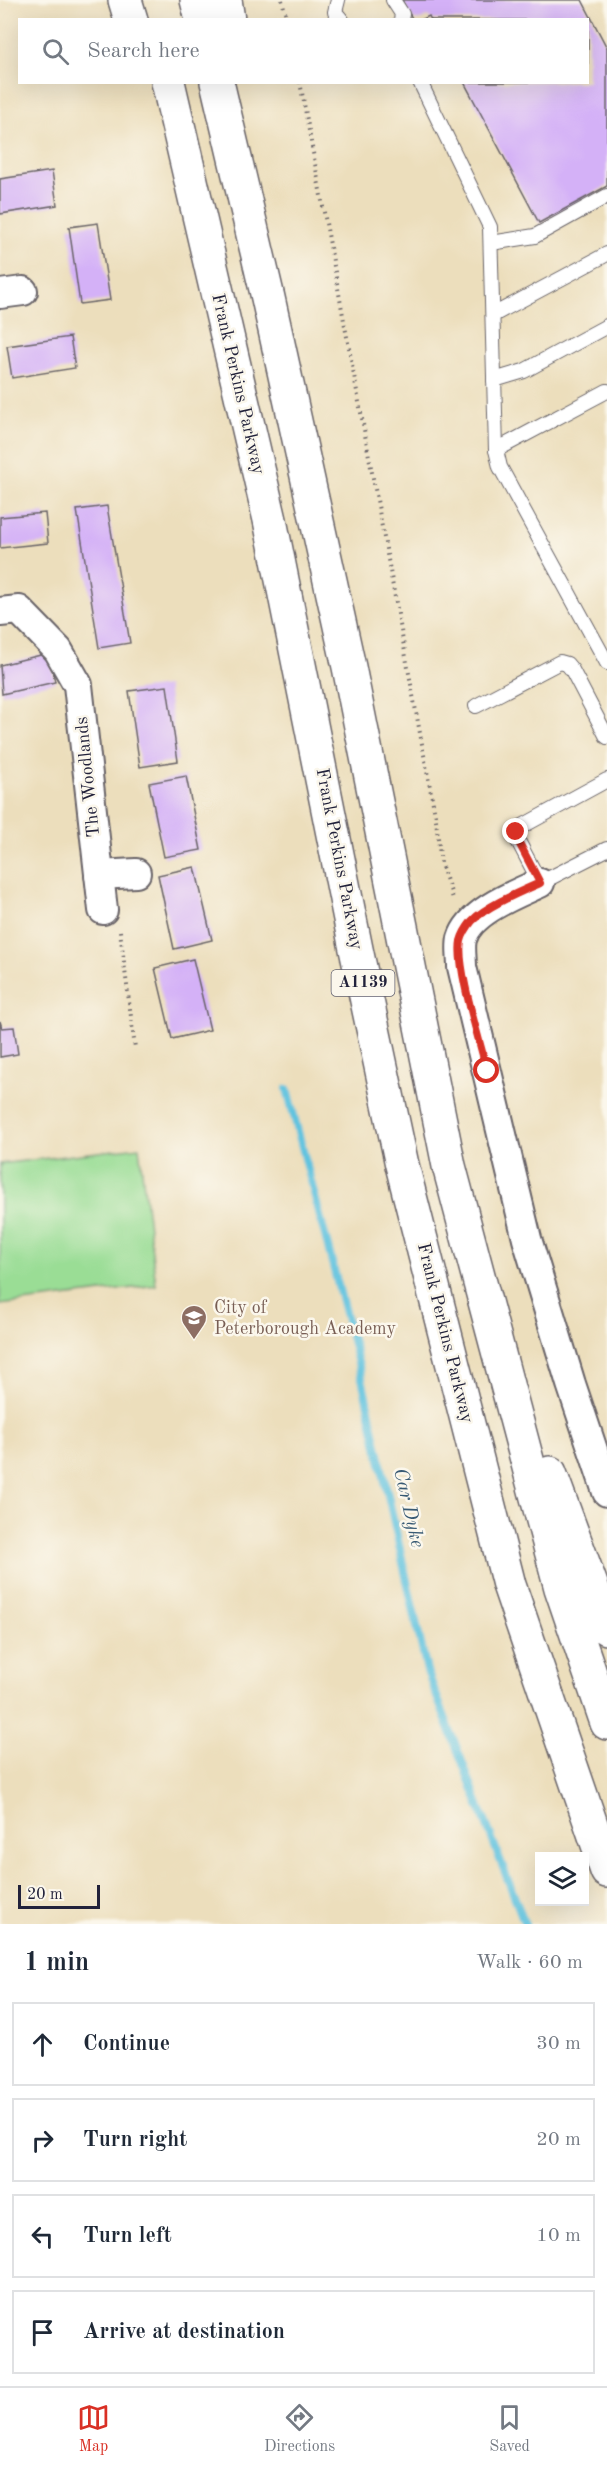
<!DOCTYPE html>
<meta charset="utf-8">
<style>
body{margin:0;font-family:"Old Standard TT",serif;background:#f6f6f7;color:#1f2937}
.controls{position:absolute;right:18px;bottom:18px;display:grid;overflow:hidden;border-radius:0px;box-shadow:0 6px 24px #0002}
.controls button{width:54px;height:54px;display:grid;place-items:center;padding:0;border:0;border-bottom:2px solid #e0e1e3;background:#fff;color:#1f2937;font:30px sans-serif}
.scale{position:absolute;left:18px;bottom:15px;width:82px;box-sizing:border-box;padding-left:6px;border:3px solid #22223b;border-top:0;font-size:16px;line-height:21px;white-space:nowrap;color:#22223b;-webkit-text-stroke:4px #fbf7ec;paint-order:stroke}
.stop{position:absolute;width:18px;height:18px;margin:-14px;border:4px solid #d93025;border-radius:50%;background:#fff}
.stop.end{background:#d93025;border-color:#fff;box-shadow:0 2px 6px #0008}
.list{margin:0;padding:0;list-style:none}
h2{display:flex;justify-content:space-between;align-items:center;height:78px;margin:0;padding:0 24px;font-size:26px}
h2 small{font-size:20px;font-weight:400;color:#747a83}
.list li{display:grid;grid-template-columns:39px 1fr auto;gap:18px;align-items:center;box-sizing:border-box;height:84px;margin:0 12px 12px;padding:0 12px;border:2px solid #e0e1e3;border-radius:0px}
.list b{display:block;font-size:22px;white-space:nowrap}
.list em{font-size:20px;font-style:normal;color:#747a83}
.icon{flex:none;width:33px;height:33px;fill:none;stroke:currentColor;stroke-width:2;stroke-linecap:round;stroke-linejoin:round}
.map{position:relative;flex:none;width:607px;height:1924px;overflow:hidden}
.search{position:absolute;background:#fff;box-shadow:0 6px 24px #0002;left:18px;right:18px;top:18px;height:66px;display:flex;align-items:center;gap:15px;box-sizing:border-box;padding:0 21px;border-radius:0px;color:#747a83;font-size:22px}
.sheet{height:462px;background:#fff}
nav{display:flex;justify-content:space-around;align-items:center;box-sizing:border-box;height:84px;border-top:2px solid #e0e1e3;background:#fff;font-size:16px;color:#747a83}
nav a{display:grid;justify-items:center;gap:3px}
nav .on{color:#d93025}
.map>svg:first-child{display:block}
.green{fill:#9add95;stroke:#5e8068;stroke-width:1.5}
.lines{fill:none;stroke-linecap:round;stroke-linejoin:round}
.stream{stroke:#61c3df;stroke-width:8}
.building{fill:#d4b1f7}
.service-casing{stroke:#696468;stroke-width:16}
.minor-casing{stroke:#696468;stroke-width:32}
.trunk-casing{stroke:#696468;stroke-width:36}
.path{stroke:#696468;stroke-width:4;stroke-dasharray:1.5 4.5;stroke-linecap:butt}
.service{stroke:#fff;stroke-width:14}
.minor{stroke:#fff;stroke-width:28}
.trunk{stroke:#fff;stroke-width:33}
.route{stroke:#d93025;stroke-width:8}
.labels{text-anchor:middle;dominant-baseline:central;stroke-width:5;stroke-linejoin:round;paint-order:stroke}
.shield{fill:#fbf7ec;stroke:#636270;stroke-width:1.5}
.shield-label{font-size:16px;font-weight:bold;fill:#22223b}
.street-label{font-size:18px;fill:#22223b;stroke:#fbf7ec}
.education-label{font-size:18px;fill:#785e54;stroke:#fbf7ec;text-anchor:start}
.water-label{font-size:20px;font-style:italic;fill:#385a74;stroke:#fbf7ec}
</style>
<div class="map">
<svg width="607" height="1924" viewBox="0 0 607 1924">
<rect width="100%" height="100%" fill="#fbf7ec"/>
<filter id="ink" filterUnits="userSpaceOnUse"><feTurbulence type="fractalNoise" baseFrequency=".0167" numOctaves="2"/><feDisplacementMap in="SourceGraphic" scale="12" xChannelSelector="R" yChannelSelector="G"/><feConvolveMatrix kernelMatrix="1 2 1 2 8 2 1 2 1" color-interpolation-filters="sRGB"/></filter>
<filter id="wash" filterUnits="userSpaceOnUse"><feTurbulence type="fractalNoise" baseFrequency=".008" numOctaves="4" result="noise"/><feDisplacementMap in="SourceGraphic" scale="24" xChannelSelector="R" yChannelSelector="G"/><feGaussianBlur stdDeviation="1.35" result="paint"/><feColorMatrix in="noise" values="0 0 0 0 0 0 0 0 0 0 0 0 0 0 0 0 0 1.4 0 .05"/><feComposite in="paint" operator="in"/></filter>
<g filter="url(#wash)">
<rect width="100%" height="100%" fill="#ecdebc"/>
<polygon class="green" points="139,1147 156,1285 0,1305 0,1164"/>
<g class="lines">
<polyline class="stream" points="287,1089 362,1378 427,1671 525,1924"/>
</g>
<g id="blocks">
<g class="building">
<polygon points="402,0 582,0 607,48 607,186 539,223 464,82 588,82 588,20 431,20 429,16 421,20 413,20"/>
<polygon points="52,171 57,205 0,214 0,179"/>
<polygon points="98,223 110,300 80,304 69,227"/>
<polygon points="70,337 75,368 12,378 7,346"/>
<polygon points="107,506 130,643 99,648 77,510"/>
<polygon points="45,513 48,543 0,548 0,517"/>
<polygon points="49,653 55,682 2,694 0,665"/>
<polygon points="167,686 178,761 140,767 129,691"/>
<polygon points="186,776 201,850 164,857 149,783"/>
<polygon points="195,867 212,940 174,949 158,875"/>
<polygon points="193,959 210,1030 172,1039 155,968"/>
<polygon points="0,1021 2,1028 14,1027 18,1054 0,1057"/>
</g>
</g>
</g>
<g filter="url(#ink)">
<use href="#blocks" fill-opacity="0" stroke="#696468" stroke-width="1.5"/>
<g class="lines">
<defs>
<g id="service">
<polyline points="338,0 335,12 342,20"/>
<polyline points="393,0 402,14 401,20"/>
<polyline points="420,82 490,227 496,450 500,467 607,663"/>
<polyline points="491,243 535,236 607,196"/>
<polyline points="493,315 607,254"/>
<polyline points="494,380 524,371 607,326"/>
<polyline points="496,450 607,391"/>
<polyline points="476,706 560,662 567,664 572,670 607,737"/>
<polyline points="607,780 519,828 516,832 516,837 540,883 607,849"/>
</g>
<g id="minor">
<polyline points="0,294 23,291"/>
<polyline points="0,612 19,610 58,650 78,685 103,910"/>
<polyline points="99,875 136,873"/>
<path d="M540 883C516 894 470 911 462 939 460 947 462 958 462 967L527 1239 571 1384 607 1492"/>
</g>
<g id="trunk">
<polyline points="125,0 131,20"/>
<polyline points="197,0 202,20"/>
<polyline points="225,0 228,20"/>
<polyline points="168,82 270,520 356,949 402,1165 509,1585 607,1871"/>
<polyline points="217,82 268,298 349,667 449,1166 561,1588 607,1723"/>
<polyline points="550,1473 607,1628"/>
</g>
</defs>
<use href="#service" class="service-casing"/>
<use href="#minor" class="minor-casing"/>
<use href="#trunk" class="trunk-casing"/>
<g class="path">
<polyline points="282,0 287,20"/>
<polyline points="300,82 436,820 441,864 454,901"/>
<polyline points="120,931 135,1048"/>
</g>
<use href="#service" class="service"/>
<use href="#minor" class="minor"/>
<use href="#trunk" class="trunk"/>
</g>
</g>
<g class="lines" filter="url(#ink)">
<path class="route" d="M487 1071C480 1041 456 967 461 941 463 933 468 926 472 921 486 906 522 891 540 883L516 837V832"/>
</g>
<defs>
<symbol id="school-pin" viewBox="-11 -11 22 30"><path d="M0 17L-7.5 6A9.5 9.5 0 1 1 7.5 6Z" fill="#8d6e63" stroke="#fbf7ec"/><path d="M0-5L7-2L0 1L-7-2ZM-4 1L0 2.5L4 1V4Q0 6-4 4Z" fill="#fff"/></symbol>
</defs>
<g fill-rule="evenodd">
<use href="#school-pin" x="179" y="1303" width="30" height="40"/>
</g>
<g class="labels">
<rect class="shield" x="331.5" y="970" width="63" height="26" rx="4.5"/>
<g class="shield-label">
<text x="363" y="983">A1139</text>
</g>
<g class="street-label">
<text transform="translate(238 384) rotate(77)">Frank Perkins Parkway</text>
<text transform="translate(88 777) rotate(-96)">The Woodlands</text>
<text transform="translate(339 859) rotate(79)">Frank Perkins Parkway</text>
<text transform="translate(445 1333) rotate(76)">Frank Perkins Parkway</text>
</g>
<g class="education-label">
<text x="214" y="1308">City of<tspan x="214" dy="21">Peterborough Academy</tspan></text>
</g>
<g class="water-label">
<text transform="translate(408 1508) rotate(77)">Car Dyke</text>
</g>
</g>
</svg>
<div class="controls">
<button><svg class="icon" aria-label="layers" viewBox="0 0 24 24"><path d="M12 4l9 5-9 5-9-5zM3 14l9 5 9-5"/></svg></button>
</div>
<div class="scale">20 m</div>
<div class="stop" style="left:487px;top:1071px"></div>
<div class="stop end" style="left:516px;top:832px"></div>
<div class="search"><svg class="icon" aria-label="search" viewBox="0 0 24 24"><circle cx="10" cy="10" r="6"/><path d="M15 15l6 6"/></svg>Search here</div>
</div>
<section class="sheet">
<h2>1 min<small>Walk · 60 m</small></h2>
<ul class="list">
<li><svg class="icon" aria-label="ahead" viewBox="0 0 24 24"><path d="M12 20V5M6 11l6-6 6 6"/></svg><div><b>Continue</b></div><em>30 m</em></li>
<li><svg class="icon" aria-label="right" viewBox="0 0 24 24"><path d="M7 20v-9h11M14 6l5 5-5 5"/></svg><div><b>Turn right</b></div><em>20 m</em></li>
<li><svg class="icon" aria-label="left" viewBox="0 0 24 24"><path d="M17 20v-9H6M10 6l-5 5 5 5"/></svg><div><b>Turn left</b></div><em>10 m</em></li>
<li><svg class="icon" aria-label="arrive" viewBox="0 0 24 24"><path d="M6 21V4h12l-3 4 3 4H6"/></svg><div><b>Arrive at destination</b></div></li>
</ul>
</section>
<nav>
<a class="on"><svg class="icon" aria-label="map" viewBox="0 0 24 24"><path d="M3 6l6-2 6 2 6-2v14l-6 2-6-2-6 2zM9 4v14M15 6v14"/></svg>Map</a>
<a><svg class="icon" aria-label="directions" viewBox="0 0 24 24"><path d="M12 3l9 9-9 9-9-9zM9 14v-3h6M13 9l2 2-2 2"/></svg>Directions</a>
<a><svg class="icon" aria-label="saved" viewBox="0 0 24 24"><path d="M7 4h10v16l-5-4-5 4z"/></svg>Saved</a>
</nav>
